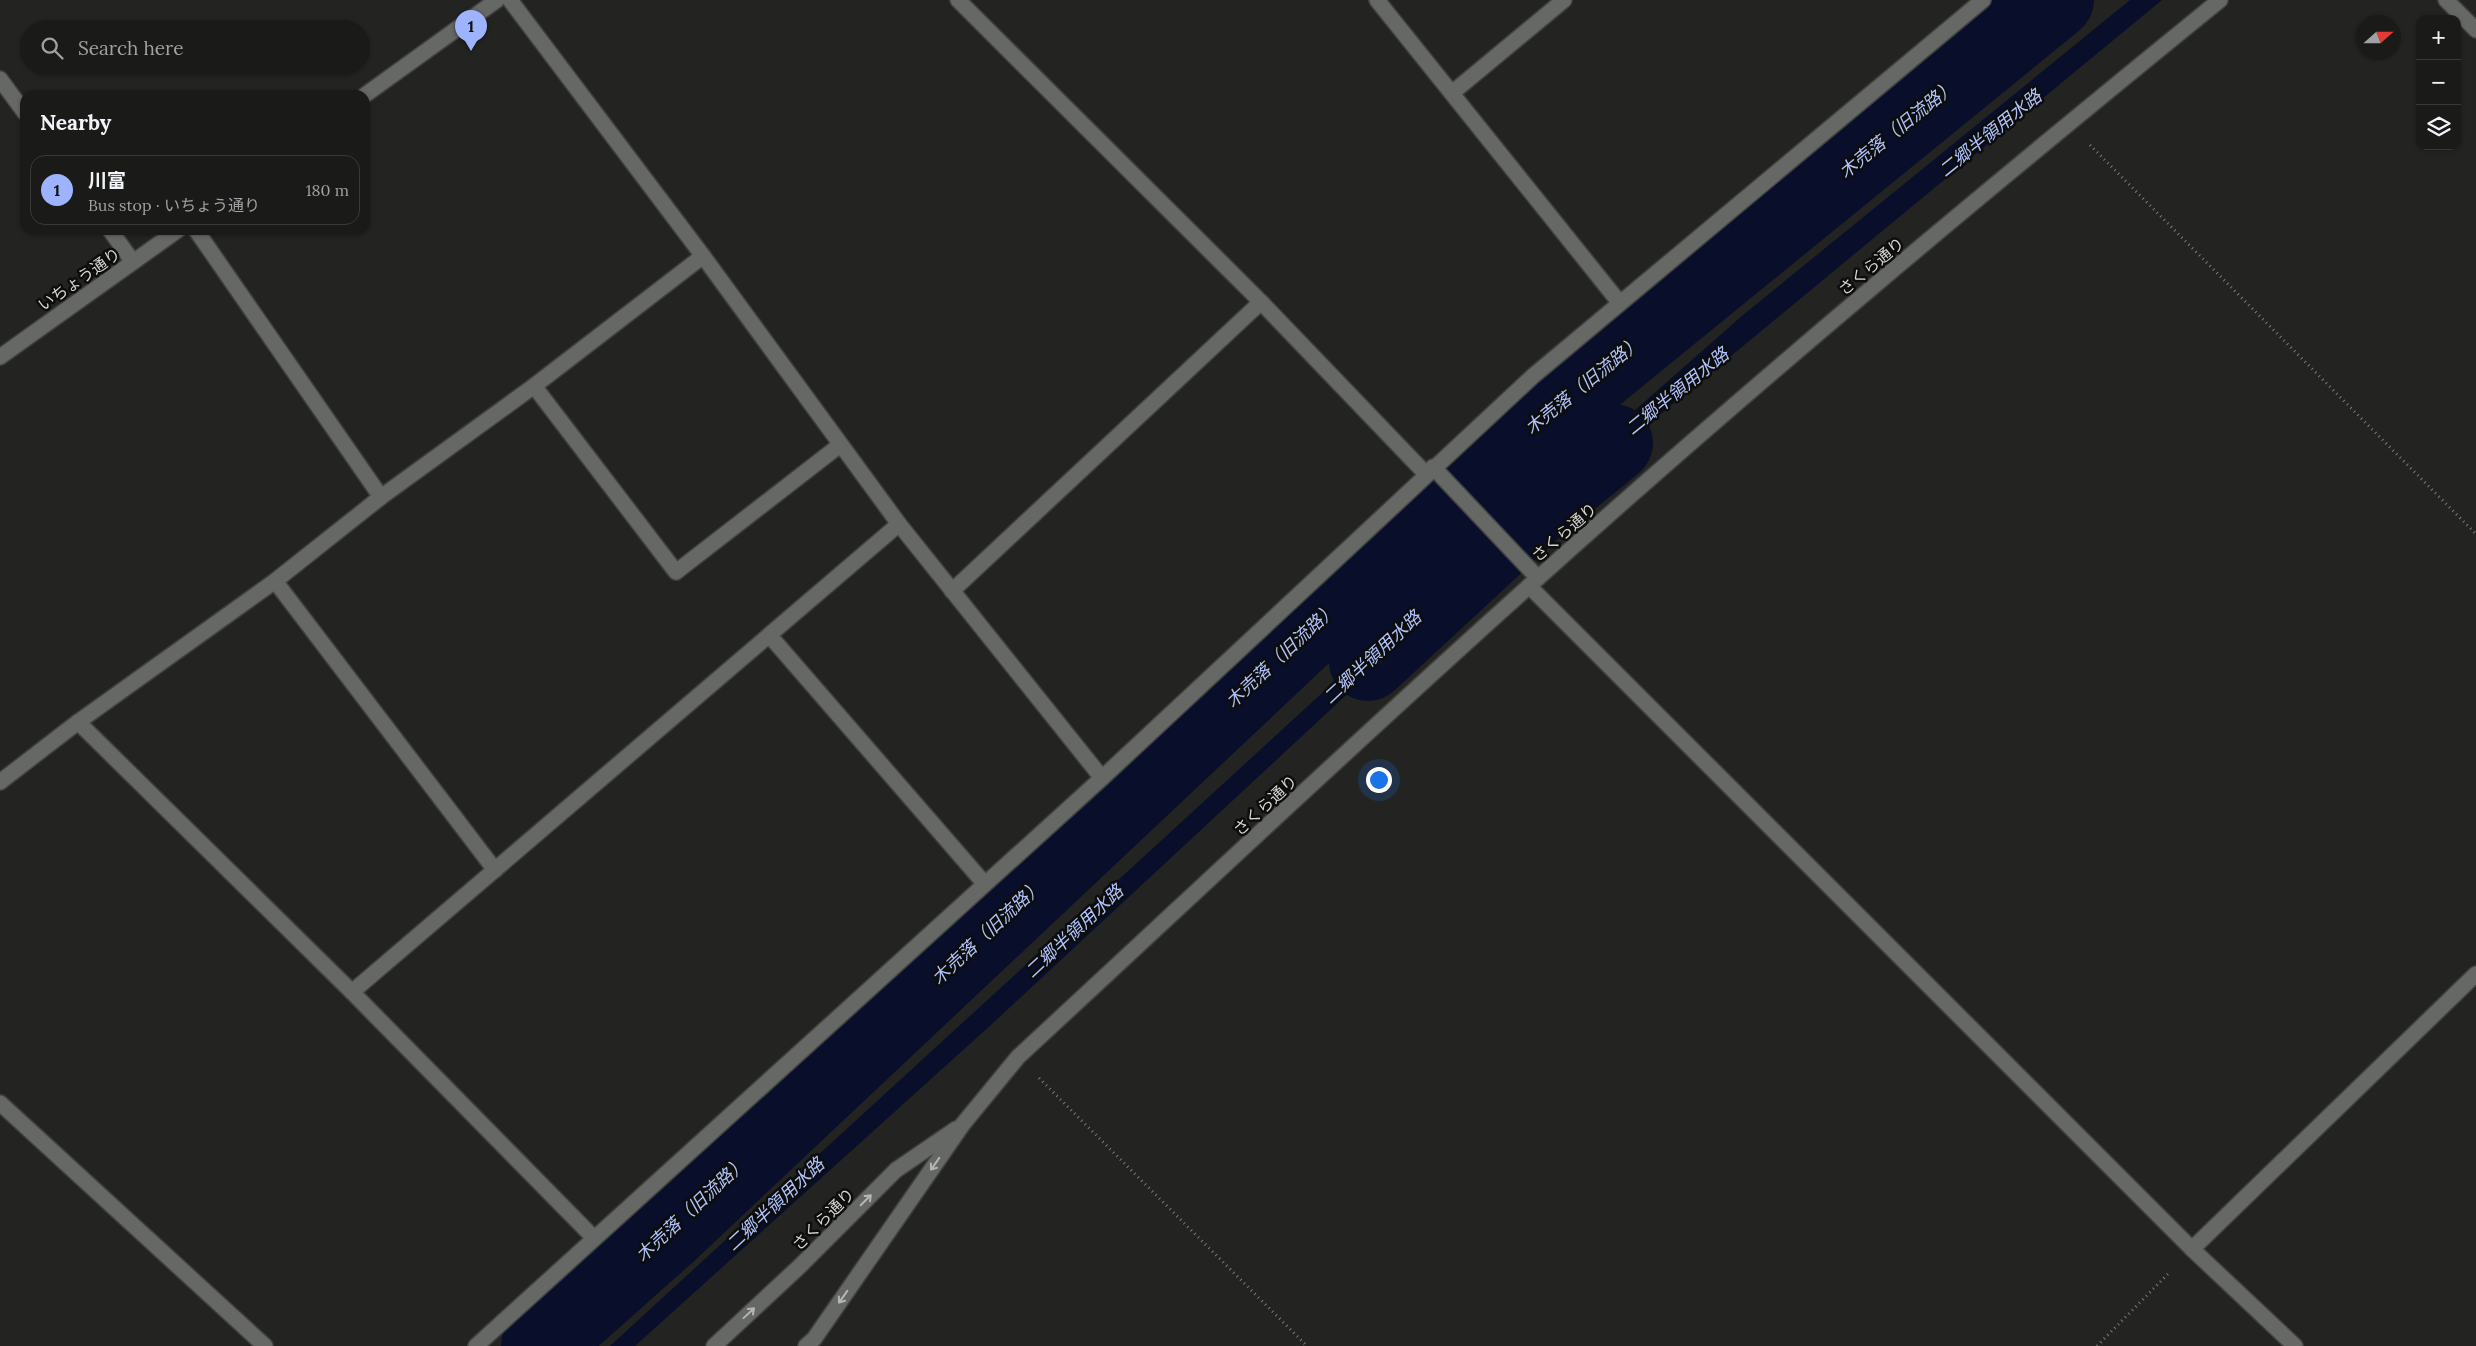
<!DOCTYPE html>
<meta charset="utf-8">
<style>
body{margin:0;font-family:Lora,"Noto Sans JP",serif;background:#272826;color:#f1f3f6}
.controls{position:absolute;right:15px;top:15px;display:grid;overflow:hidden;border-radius:10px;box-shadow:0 1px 4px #0004}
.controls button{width:45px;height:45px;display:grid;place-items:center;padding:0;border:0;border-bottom:1px solid #383938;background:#1a1b19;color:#f1f3f6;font:25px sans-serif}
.compass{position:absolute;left:2356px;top:15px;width:45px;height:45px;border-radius:50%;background:#1a1b19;box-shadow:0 1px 4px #0004;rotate:69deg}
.you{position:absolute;left:1378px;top:779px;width:18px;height:18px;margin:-12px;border:4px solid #fff;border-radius:50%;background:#1a73e8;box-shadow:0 0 0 8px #1a73e833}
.badge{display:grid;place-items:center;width:32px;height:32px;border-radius:50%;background:#9eb3fd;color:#111;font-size:16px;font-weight:700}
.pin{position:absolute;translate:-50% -41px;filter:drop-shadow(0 1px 2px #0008)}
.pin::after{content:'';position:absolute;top:26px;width:18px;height:15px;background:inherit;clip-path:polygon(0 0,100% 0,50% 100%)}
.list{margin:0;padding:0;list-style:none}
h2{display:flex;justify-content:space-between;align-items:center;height:65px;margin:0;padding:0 20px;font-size:21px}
h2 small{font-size:16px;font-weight:400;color:#9fa1a2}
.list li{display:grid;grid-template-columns:32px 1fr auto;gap:15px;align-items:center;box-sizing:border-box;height:70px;margin:0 10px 10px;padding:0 10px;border:1px solid #383938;border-radius:15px}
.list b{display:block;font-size:19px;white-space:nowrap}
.list p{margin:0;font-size:16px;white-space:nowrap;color:#9fa1a2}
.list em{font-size:16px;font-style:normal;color:#9fa1a2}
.icon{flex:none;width:28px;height:28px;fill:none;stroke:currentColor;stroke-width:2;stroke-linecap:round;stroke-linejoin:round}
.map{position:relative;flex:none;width:2476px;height:1346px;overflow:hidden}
.search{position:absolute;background:#1a1b19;box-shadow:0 1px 4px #0004;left:20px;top:20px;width:350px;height:55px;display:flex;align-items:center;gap:12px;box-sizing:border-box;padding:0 18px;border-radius:28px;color:#9fa1a2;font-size:19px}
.panel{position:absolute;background:#1a1b19;box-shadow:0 1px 4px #0004;left:20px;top:90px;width:350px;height:145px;border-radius:15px}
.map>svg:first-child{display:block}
.water{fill:#090f2a}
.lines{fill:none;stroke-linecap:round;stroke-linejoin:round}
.river{stroke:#090f2a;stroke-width:78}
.minor-casing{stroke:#414240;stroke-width:18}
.path{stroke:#7b7c79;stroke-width:3;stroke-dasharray:1 4;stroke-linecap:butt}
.minor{stroke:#666865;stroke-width:15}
.oneway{stroke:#b4b6b3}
.labels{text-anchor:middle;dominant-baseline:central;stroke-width:5;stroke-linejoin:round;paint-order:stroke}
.street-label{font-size:16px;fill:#d6d7d5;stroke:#0d0d0c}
.water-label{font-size:18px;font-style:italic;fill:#b0c2fd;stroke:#0d0d0c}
</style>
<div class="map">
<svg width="2476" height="1346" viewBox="0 0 2476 1346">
<rect width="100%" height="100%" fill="#232421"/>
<g class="water">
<polygon points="2130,0 2162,0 1536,517 1525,507 1743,315"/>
<polygon points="1441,584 1454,595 992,1024 635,1346 610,1346"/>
</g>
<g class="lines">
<g class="river">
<polyline points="1368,662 1532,510 1614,443"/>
<polyline points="540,1346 667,1233 1472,475 2055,0"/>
</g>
<defs>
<g id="minor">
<polyline points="510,0 703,256 899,524 1102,778"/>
<polyline points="958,0 1261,302 1426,474"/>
<polyline points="1377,0 1619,302"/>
<polyline points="2446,0 2476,30"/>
<polyline points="0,79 25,113"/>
<polyline points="1452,93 1564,0"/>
<polyline points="365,95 497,0"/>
<polyline points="110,230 133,262"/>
<polyline points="196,230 381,497"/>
<polyline points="0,357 178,230"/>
<polyline points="534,386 676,572 840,445"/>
<polyline points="1433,467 1538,578"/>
<polyline points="275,581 495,870"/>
<polyline points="1529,586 2192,1249 2295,1346"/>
<polyline points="952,591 1261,302"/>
<polyline points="770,636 984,883"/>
<polyline points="78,722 352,992 594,1238"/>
<polyline points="0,782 78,722 275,581 381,497 534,386 703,256"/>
<polyline points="352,992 899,524"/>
<polyline points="0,1103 265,1346"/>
<polyline points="2192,1249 2476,974"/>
<polyline points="476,1346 1102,778 1533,376 1983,0"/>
<polyline points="714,1346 800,1266 896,1170 956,1129"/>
<path d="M806 1346 814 1339 963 1124 1018 1057C1188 900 1355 742 1527 588 1752 385 1985 191 2220 0"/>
</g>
</defs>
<use href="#minor" class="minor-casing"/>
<g class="path">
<polyline points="2090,145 2476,534"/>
<polyline points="1039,1078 1307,1346"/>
<polyline points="2097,1346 2170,1272"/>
</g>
<use href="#minor" class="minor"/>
</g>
<defs><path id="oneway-shaft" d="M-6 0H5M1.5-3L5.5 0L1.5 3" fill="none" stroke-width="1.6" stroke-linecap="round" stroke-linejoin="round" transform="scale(1.25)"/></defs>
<g class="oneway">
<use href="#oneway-shaft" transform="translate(935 1164) rotate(125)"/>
<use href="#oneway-shaft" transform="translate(866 1200) rotate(-45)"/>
<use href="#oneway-shaft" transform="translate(843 1297) rotate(125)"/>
<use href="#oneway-shaft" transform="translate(749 1313) rotate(-43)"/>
</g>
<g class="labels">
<g class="street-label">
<text transform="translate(1871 266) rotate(-40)">さくら通り</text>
<text transform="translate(79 279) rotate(-35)">いちょう通り</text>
<text transform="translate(1564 532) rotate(-41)">さくら通り</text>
<text transform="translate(1265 805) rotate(-43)">さくら通り</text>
<text transform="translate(823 1219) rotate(-45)">さくら通り</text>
</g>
<g class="water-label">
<text transform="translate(1897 129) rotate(-39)">木売落（旧流路）</text>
<text transform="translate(1990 133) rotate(-39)">二郷半領用水路</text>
<text transform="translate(1583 385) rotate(-39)">木売落（旧流路）</text>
<text transform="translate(1677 391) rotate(-39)">二郷半領用水路</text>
<text transform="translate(1281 655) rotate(-43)">木売落（旧流路）</text>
<text transform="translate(1372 657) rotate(-43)">二郷半領用水路</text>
<text transform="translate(1074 931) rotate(-43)">二郷半領用水路</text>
<text transform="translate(987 932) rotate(-43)">木売落（旧流路）</text>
<text transform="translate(775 1204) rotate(-43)">二郷半領用水路</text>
<text transform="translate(691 1209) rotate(-43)">木売落（旧流路）</text>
</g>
</g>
</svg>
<div class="controls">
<button>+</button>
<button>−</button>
<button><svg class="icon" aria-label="layers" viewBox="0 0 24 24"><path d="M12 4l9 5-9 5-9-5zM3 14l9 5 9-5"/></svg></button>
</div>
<svg class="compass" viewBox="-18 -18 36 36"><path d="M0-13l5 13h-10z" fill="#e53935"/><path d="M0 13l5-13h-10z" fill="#9fa1a2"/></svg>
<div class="you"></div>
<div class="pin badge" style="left:471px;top:51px">1</div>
<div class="search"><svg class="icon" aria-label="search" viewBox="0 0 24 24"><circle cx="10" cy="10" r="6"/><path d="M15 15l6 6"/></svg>Search here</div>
<section class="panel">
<h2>Nearby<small></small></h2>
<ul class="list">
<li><span class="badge">1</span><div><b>川富</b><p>Bus stop · いちょう通り</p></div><em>180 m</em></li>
</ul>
</section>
</div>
